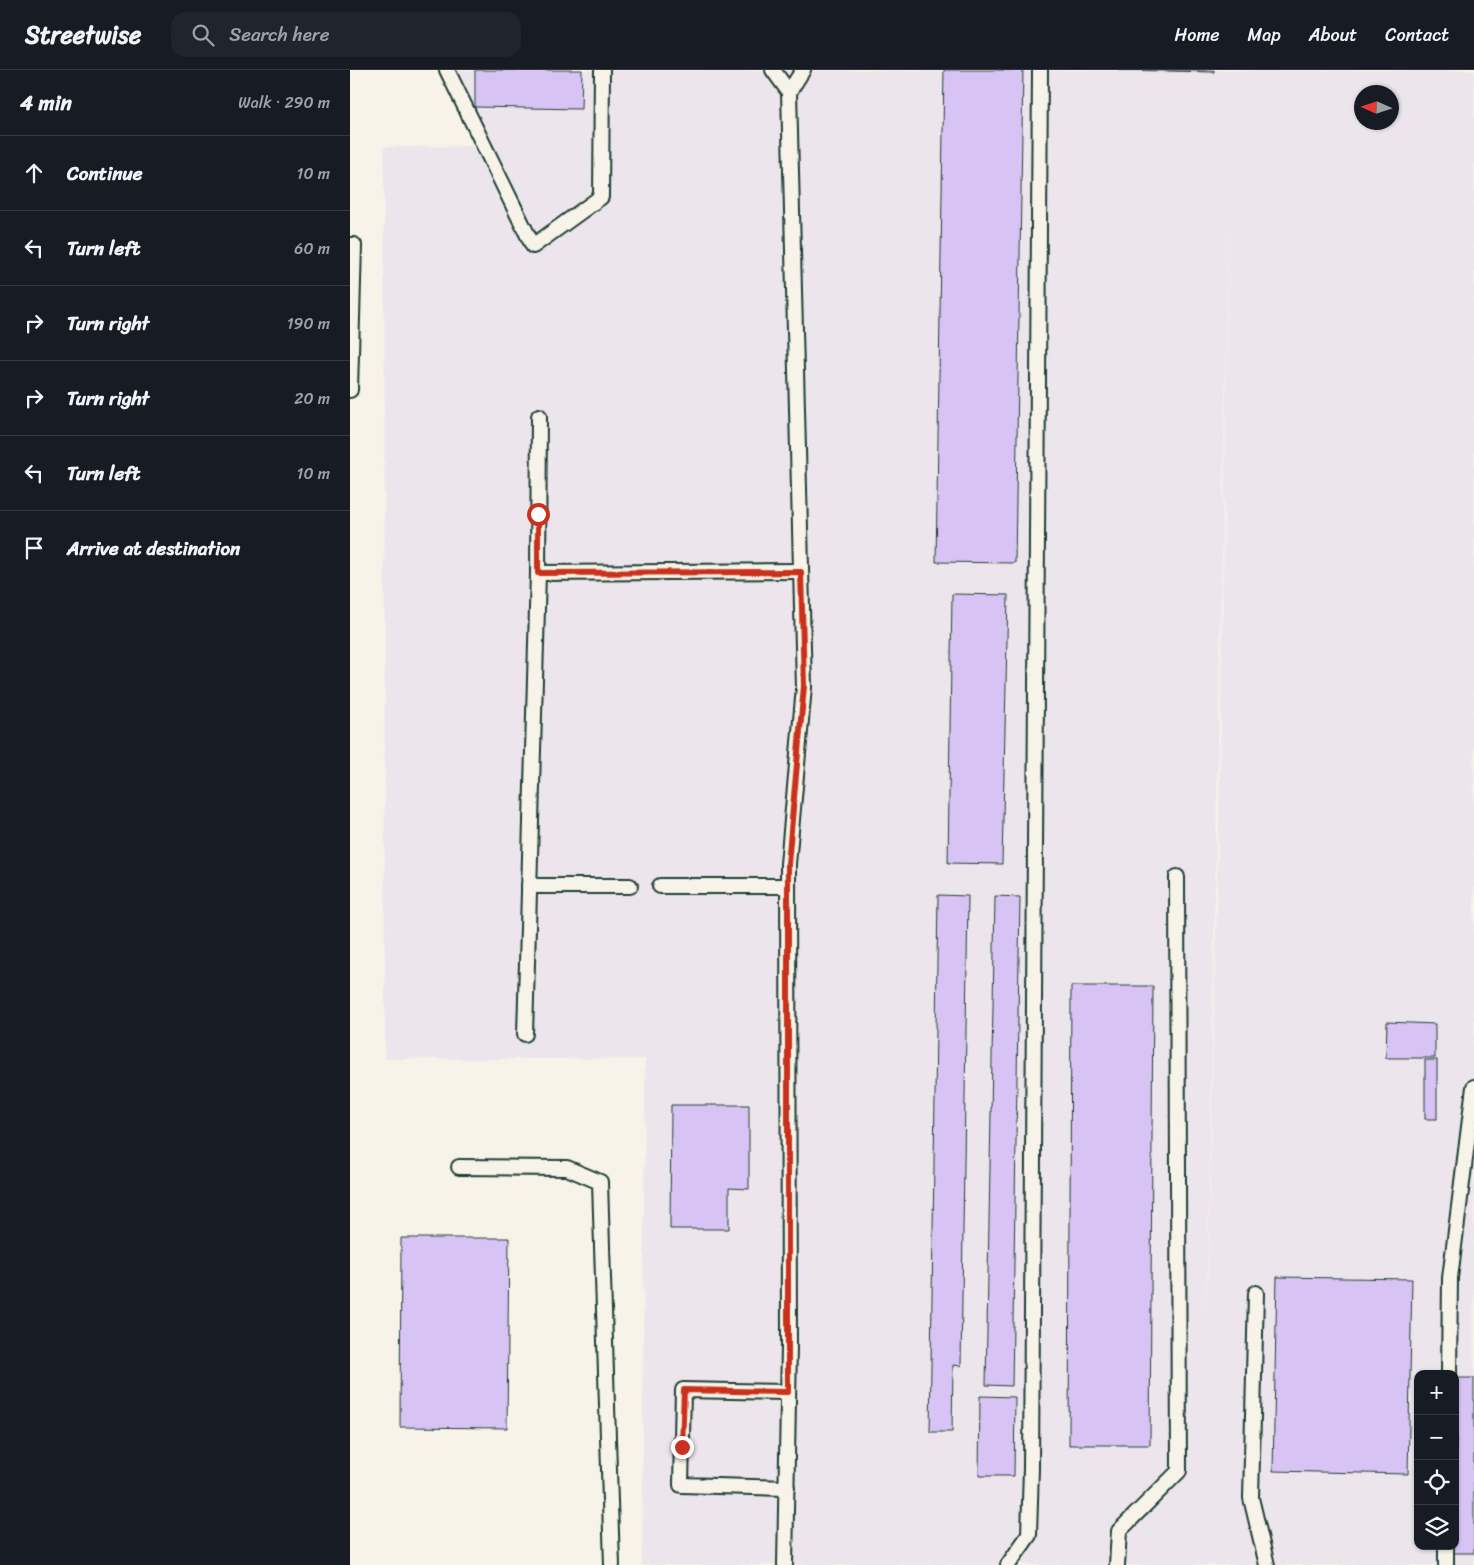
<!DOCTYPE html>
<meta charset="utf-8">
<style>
body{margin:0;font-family:Sriracha,sans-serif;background:#20242c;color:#f1f3f6}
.controls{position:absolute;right:15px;bottom:15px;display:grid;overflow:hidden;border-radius:10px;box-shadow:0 1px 4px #0004}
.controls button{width:45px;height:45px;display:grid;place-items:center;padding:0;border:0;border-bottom:1px solid #363941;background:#171b24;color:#f1f3f6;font:25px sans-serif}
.compass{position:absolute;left:1004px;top:15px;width:45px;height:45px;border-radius:50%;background:#171b24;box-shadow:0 1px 4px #0004;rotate:273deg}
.stop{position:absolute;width:15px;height:15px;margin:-11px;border:4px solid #c8321e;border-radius:50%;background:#fff}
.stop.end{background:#c8321e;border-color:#fff;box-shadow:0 1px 5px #0008}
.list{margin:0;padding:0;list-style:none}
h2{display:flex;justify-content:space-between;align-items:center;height:65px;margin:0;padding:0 20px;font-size:21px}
h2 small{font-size:16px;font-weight:400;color:#9ea1a6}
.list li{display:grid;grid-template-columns:32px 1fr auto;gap:15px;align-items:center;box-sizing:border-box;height:75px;padding:0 20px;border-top:1px solid #363941}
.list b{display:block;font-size:19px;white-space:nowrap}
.list em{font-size:16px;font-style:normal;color:#9ea1a6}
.icon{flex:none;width:28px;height:28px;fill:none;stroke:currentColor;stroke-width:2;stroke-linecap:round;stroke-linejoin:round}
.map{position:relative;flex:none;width:1124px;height:1495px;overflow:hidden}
header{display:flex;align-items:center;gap:30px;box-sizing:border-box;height:70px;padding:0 25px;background:#171b24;border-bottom:1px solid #363941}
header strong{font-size:24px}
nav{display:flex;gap:28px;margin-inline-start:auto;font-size:18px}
.search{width:350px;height:45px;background:#20242c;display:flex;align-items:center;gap:12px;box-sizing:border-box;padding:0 18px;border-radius:15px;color:#9ea1a6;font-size:19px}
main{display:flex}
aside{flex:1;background:#171b24}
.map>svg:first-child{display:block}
.built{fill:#ede5ec;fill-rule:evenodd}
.building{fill:#d7c4f4;stroke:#1f3d34}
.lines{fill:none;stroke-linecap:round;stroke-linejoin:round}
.lane-casing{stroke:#1f3d34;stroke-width:18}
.lane{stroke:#f7f3e8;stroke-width:14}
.route{stroke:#c8321e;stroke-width:6}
</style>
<header>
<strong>Streetwise</strong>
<div class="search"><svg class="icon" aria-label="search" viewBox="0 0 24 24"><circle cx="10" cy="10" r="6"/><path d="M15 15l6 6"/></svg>Search here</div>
<nav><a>Home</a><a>Map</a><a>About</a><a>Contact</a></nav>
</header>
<main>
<aside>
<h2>4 min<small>Walk · 290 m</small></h2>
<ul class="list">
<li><svg class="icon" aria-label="ahead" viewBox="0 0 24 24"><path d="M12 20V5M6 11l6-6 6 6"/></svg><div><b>Continue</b></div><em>10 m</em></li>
<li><svg class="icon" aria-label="left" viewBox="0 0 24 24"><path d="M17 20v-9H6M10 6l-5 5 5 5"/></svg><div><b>Turn left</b></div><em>60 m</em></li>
<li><svg class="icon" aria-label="right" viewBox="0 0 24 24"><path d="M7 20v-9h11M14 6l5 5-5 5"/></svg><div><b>Turn right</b></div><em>190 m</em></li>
<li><svg class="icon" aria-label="right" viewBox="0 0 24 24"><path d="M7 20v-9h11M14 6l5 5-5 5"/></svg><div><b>Turn right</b></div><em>20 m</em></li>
<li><svg class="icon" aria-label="left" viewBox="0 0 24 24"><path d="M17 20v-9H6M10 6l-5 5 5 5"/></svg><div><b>Turn left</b></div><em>10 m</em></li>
<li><svg class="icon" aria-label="arrive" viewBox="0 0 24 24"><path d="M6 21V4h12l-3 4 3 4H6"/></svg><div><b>Arrive at destination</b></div></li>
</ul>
</aside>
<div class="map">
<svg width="1124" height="1495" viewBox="0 0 1124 1495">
<rect width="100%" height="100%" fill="#f7f3e8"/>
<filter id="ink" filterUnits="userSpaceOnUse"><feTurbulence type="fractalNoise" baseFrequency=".02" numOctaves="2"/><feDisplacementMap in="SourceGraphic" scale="10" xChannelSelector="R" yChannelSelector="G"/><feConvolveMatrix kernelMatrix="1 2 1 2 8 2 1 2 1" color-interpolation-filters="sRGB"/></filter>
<g filter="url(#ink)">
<path class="built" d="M89 0H1124V1495H292L295 989H35L34 77 126 76ZM1012 22H1042V52H1012ZM879 129 870 695 856 1274ZM1068 1304H1105V1476H1068Z"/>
<g class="building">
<polygon points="125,0 232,0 231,39 125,37"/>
<polygon points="594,0 673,0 665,493 586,492"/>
<polygon points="768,0 864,0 864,2"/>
<polygon points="602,524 658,525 652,794 598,793"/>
<polygon points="588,825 618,826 611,1296 603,1295 602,1362 580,1362"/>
<polygon points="645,826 670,827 662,1316 636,1315"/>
<polygon points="721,916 803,916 800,1375 719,1375"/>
<polygon points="1037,952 1085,954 1085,988 1036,988"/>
<rect x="1075" y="990" width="12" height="59"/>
<polygon points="321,1035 399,1035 399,1119 379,1118 379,1159 320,1159"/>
<polygon points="51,1168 159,1168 157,1358 50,1357"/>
<polygon points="927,1207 1062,1209 1058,1404 923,1401"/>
<polygon points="1107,1308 1124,1308 1124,1483 1104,1483"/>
<polygon points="630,1326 665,1327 664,1406 629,1406"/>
</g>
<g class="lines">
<defs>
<g id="lane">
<polyline points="97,0 183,176 251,127 252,0"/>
<polyline points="423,0 439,22 454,617 438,794 439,1277 435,1495"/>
<polyline points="439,22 453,0"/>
<polyline points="0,175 4,175 0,320"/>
<polyline points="189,346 188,503 451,501"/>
<polyline points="179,816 280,816"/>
<polyline points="310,816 438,816"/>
<polyline points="175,964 188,503"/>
<polyline points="109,1097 217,1098 250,1112 262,1495"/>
<polyline points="906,1223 901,1428 917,1495"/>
<polyline points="1099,1304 1100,1208 1124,1017"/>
<polyline points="437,1418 331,1415 333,1320 438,1322"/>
<polyline points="658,1495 679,1465 681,1398 690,0"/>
<polyline points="767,1495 769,1461 829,1401 827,807"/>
<polyline points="1096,1495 1096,1476"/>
</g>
</defs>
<use href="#lane" class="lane-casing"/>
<use href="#lane" class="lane"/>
</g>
</g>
<g class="lines" filter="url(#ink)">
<polyline class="route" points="188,444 188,503 451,502 454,616 438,794 438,1322 334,1320 332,1377"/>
</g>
</svg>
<div class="controls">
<button>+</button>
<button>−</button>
<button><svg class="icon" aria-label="locate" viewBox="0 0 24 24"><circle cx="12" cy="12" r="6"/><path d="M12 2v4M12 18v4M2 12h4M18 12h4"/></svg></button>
<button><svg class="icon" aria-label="layers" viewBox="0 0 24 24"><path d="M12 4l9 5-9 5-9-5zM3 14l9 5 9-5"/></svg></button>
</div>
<svg class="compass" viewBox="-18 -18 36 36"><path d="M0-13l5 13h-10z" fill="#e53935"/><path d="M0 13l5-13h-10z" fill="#9ea1a6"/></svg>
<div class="stop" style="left:188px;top:444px"></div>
<div class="stop end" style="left:332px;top:1377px"></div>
</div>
</main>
